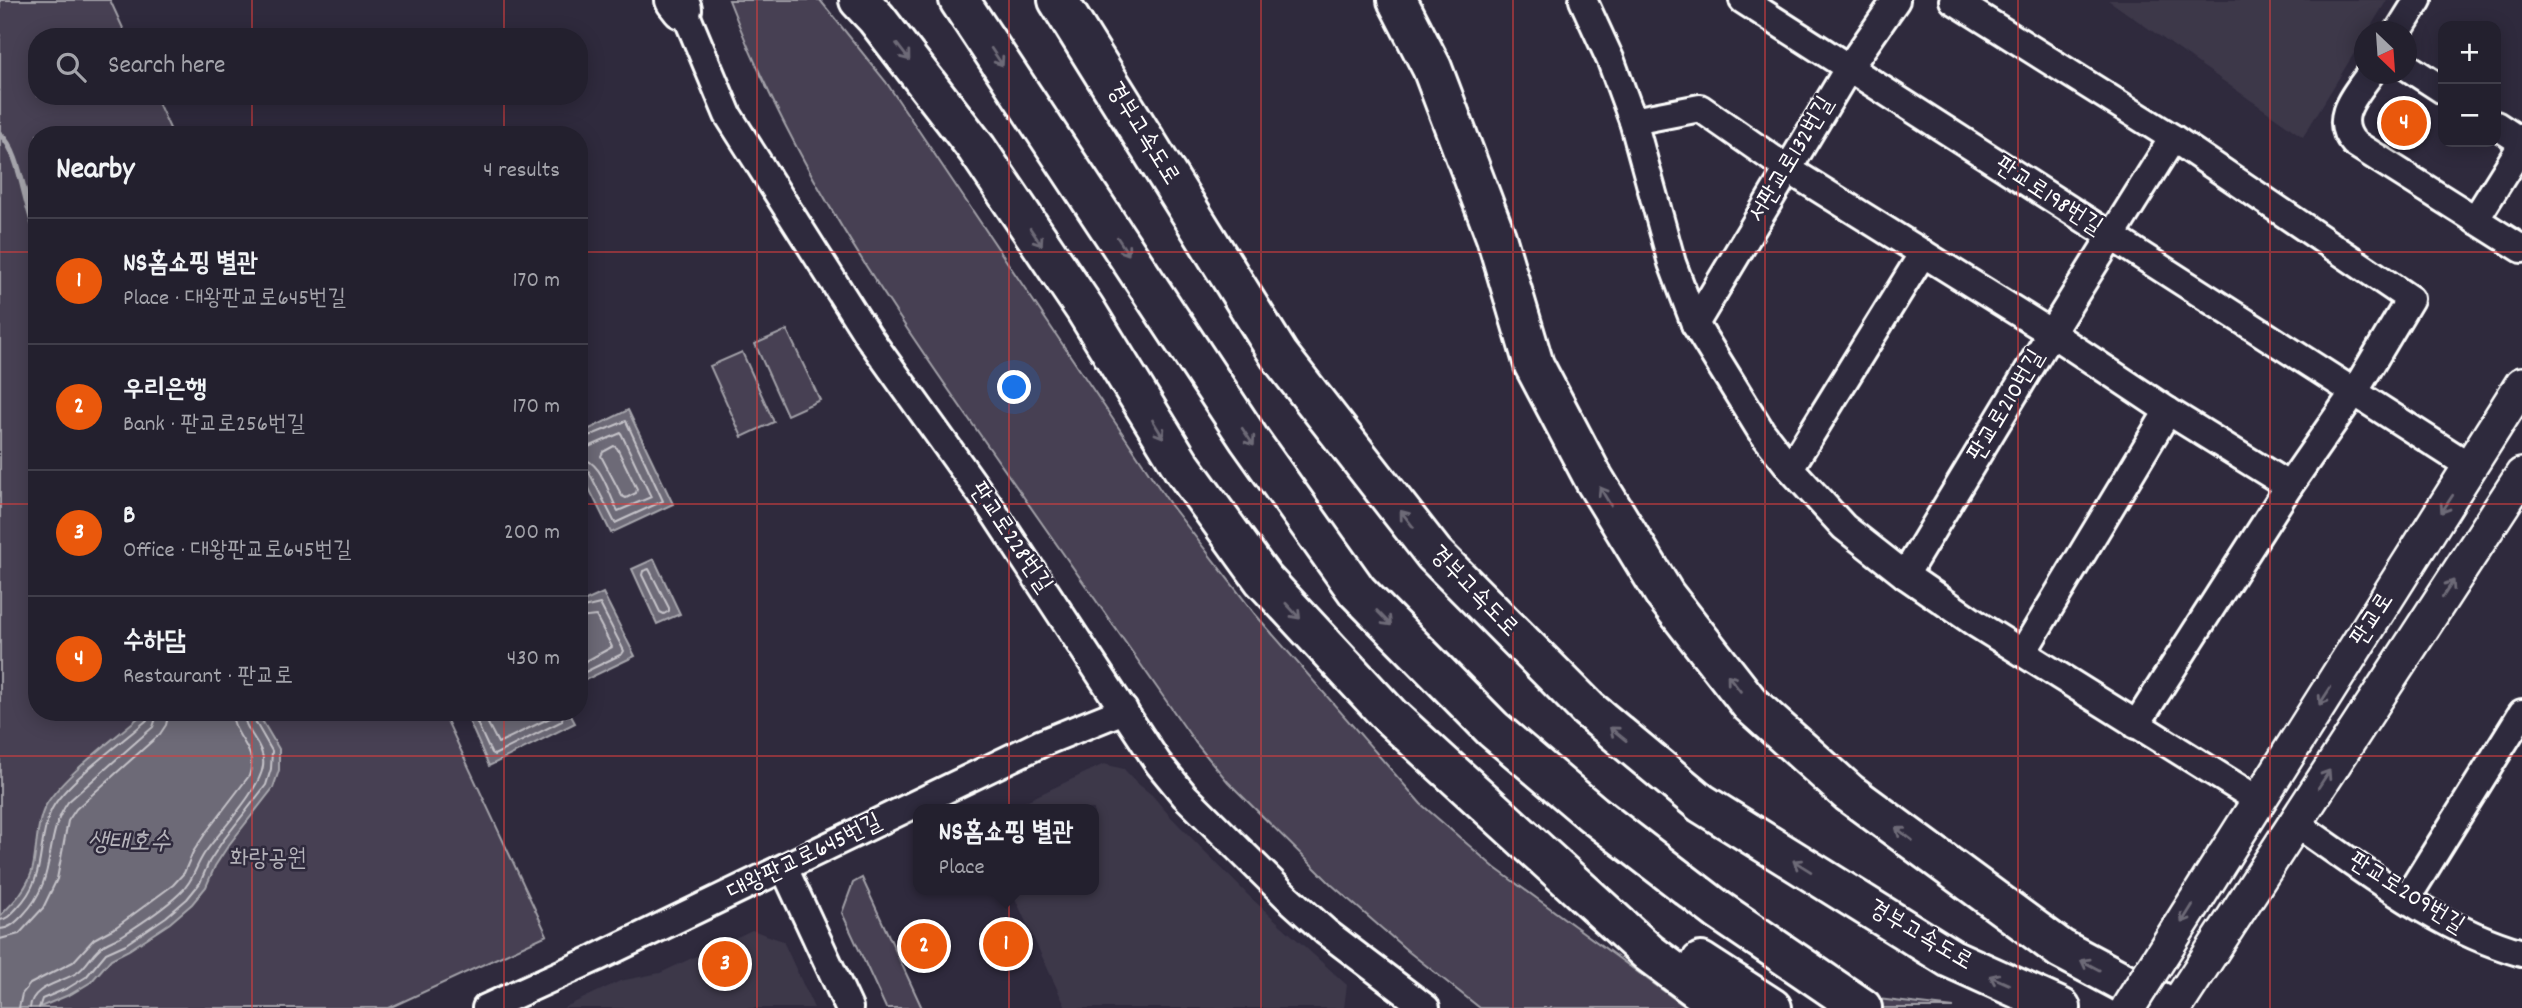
<!DOCTYPE html>
<meta charset="utf-8">
<style>
body{margin:0;font-family:Dekko,"Poor Story",sans-serif;background:#2f2d3a;color:#f1f3f6}
.controls{position:absolute;right:21px;top:21px;display:grid;overflow:hidden;border-radius:14px;box-shadow:0 4px 18px #0003}
.controls button{width:63px;height:63px;display:grid;place-items:center;padding:0;border:0;border-bottom:2px solid #403e4a;background:#23202e;color:#f1f3f6;font:35px sans-serif}
.compass{position:absolute;left:2354px;top:21px;width:63px;height:63px;border-radius:50%;background:#23202e;box-shadow:0 4px 18px #0003;rotate:155deg}
.you{position:absolute;left:1015px;top:388px;width:24px;height:24px;margin:-18px;border:5px solid #fff;border-radius:50%;background:#1a73e8;box-shadow:0 0 0 10px #1a73e833}
.badge{display:grid;place-items:center;width:46px;height:46px;border-radius:50%;background:#ea580c;color:#fff;font-size:23px;font-weight:700}
.pin{position:absolute;translate:-50% -50%;border:4px solid #fff;box-shadow:0 2px 7px #0006}
.popup{position:absolute;left:913px;top:804px;width:186px;height:91px;box-sizing:border-box;display:grid;place-content:center;border-radius:14px;background:#23202e;filter:drop-shadow(0 2px 5px #0005);font-size:23px;white-space:nowrap;color:#a3a3aa}
.popup b{font-size:26px;color:#f1f3f6}
.popup::after{content:'';position:absolute;left:50%;top:100%;margin-left:-14px;border:14px solid transparent;border-top-color:#23202e}
.list{margin:0;padding:0;list-style:none}
h2{display:flex;justify-content:space-between;align-items:center;height:91px;margin:0;padding:0 28px;font-size:30px}
h2 small{font-size:23px;font-weight:400;color:#a3a3aa}
.list li{display:grid;grid-template-columns:46px 1fr auto;gap:21px;align-items:center;box-sizing:border-box;height:126px;padding:0 28px;border-top:2px solid #403e4a}
.list b{display:block;font-size:26px;white-space:nowrap}
.list p{margin:0;font-size:23px;white-space:nowrap;color:#a3a3aa}
.list em{font-size:23px;font-style:normal;color:#a3a3aa}
.icon{flex:none;width:38px;height:38px;fill:none;stroke:currentColor;stroke-width:2;stroke-linecap:round;stroke-linejoin:round}
.map{position:relative;flex:none;width:2522px;height:1008px;overflow:hidden}
.search{position:absolute;background:#23202e;box-shadow:0 4px 18px #0003;left:28px;top:28px;width:560px;height:77px;display:flex;align-items:center;gap:18px;box-sizing:border-box;padding:0 24px;border-radius:28px;color:#a3a3aa;font-size:26px}
.panel{position:absolute;background:#23202e;box-shadow:0 4px 18px #0003;left:28px;top:126px;width:560px;height:595px;border-radius:28px}
.map>svg:first-child{display:block}
.built{fill:#3c3749}
.green{fill:#464152;stroke:#a2a0a8;stroke-width:2}
.water{fill:#6d6a77;stroke:#a7a6ad;stroke-width:2}
.lines{fill:none;stroke-linecap:round;stroke-linejoin:round}
.shore{stroke:#c5c3c9;stroke-width:2}
.stream{stroke:#a7a6ad;stroke-width:6}
.minor-casing{stroke:#fff;stroke-width:32}
.major-casing{stroke:#fff;stroke-width:38}
.highway-casing{stroke:#fff;stroke-width:44}
.minor{stroke:#2f2a3d;stroke-width:26}
.major{stroke:#2f2a3d;stroke-width:33}
.highway{stroke:#2f2a3d;stroke-width:38}
.major-bridge-casing{stroke:#fff;stroke-width:38;stroke-linecap:butt}
.major-bridge{stroke:#2f2a3d;stroke-width:33}
.oneway{stroke:#6d6a77}
.grid{fill:none;stroke:#da3e3e;stroke-width:2;stroke-opacity:0.55}
.labels{text-anchor:middle;dominant-baseline:central;stroke-width:5;stroke-linejoin:round;paint-order:stroke}
.street-label{font-size:24px;fill:#fff;stroke:#2f2a3d}
.park-label{font-size:24px;fill:#b5b3ba;stroke:#2f2a3d}
.water-label{font-size:26px;font-style:italic;fill:#b6b4bb;stroke:#2f2a3d}
</style>
<div class="map">
<svg width="2522" height="1008" viewBox="0 0 2522 1008">
<rect width="100%" height="100%" fill="#2f2a3d"/>
<filter id="ink" filterUnits="userSpaceOnUse"><feTurbulence type="fractalNoise" baseFrequency=".0143" numOctaves="2"/><feDisplacementMap in="SourceGraphic" scale="14" xChannelSelector="R" yChannelSelector="G"/><feConvolveMatrix kernelMatrix="1 2 1 2 8 2 1 2 1" color-interpolation-filters="sRGB"/></filter>
<g filter="url(#ink)">
<g class="built">
<polygon points="2108,0 2387,0 2368,31 2364,32 2364,37 2303,137"/>
<polygon points="1104,764 1124,769 1137,783 1152,795 1169,815 1250,897 1347,985 1344,1008 1066,1008 1011,890 1094,890 1094,809 1009,809"/>
<polygon points="752,930 783,941 814,1008 563,1008 620,981 660,973"/>
</g>
<g class="green">
<polygon points="0,0 110,0 127,37 37,37 37,96 155,96 173,135 37,135 37,712 443,712 547,935 389,1008 0,1008"/>
<path d="M729 0H820L886 82 1170 504 1255 614 1421 804 1495 868 1687 1008H1480L1409 952 1332 885 1228 782 1195 742C1124 641 1053 540 983 439 883 297 792 163 729 0Z"/>
<polygon points="787,330 820,400 787,415 755,344"/>
<polygon points="742,352 774,422 742,437 710,366"/>
<polygon points="862,878 922,1008 886,1008 842,913 853,883"/>
<polygon points="1844,995 1954,1008 1871,1008"/>
</g>
<g class="water">
<polygon points="628,410 673,504 611,533 579,468 579,434"/>
<polygon points="654,559 680,614 657,624 632,569"/>
<polygon points="603,593 635,656 579,683 579,604"/>
<path d="M145 712H257L279 749V770L273 788 228 846 215 866 206 887 192 904 170 923 129 950 111 959 91 982 71 994 38 1008H0V916C14 902 29 887 33 867 37 849 36 826 44 809 57 780 119 735 145 712Z"/>
<polygon points="465,712 569,712 575,723 489,766"/>
</g>
<g class="lines">
<g class="shore">
<polyline points="579,440 626,421 663,501 615,523 588,470 579,467"/>
<polygon points="614,446 617,448 637,489 636,493 626,498 622,496 601,456 603,452"/>
<path d="M579 449 586 448 621 433 651 497 618 511C608 494 602 460 579 458"/>
<polygon points="649,569 669,608 669,611 664,614 660,612 642,575 643,571"/>
<polyline points="579,609 600,604 624,651 622,654 579,675"/>
<polyline points="579,618 596,616 612,647 579,665"/>
<polyline points="472,712 491,753 494,755 562,721 563,712"/>
<polyline points="482,712 498,743 552,717 555,712"/>
<path d="M0 920C8 919 11 914 17 908 47 877 36 849 50 813 61 785 123 742 147 720L149 712"/>
<path d="M0 929C11 928 16 922 23 915 59 878 42 839 68 802L153 727 158 712"/>
<polyline points="0,939 19,934 43,908 57,879 68,821 76,809 160,734 166,725 169,712"/>
<path d="M19 1008 22 994 30 984 73 962 94 939 116 927 173 885 184 873 193 852 207 831 249 776C259 748 233 739 232 712"/>
<path d="M30 1008C31 986 62 983 78 972 88 965 93 951 104 945 110 941 117 939 123 935 142 923 162 910 179 894 192 883 195 868 204 854 219 832 260 790 263 766 266 745 244 732 243 712"/>
<polyline points="39,1008 42,999 68,988 86,977 106,953 126,944 166,917 187,899 200,883 209,862 222,842 266,785 271,769 272,751 253,718 252,712"/>
</g>
<path class="stream" d="M0 134C21 152 24 206 37 233"/>
<defs>
<g id="minor">
<polyline points="680,0 728,115 868,336 993,511 1158,763 1185,796 1287,897 1326,932 1426,1008"/>
<polyline points="1583,0 1611,61 1633,121 1672,263 1695,324 1761,431 1790,468 1844,527 1905,575 1978,625 2258,800"/>
<polyline points="1743,0 2471,467"/>
<polyline points="1953,0 2173,138 2410,299 2355,391 2289,486 2136,725"/>
<polyline points="2398,32 2418,0"/>
<polyline points="2406,66 2443,90"/>
<path d="M2370 74C2355 95 2332 119 2354 143L2522 249"/>
<polyline points="1633,121 1700,108 1786,168 2051,333 2168,411 2289,486"/>
<polyline points="2496,125 2522,142"/>
<polyline points="2475,220 2522,145"/>
<polyline points="1695,324 1848,69 1896,0"/>
<polyline points="1790,468 1923,253"/>
<polyline points="1905,575 2051,333 2173,138"/>
<polyline points="2023,652 2168,411"/>
<path d="M2295 823C2367 872 2437 929 2522 953"/>
<polyline points="784,868 849,1008"/>
<polyline points="2407,898 2522,713"/>
<polyline points="486,1008 596,958 1042,743 1124,710"/>
</g>
<g id="major">
<polyline points="2224,856 2522,384"/>
<polyline points="2175,1008 2522,475"/>
</g>
<g id="highway">
<polyline points="675,0 682,9"/>
<polyline points="859,0 876,18 977,149 1085,309 1182,467 1263,579 1390,716 1649,953 1723,1008"/>
<polyline points="959,0 1249,439 1357,591 1493,729 1593,814 1718,910 1862,1008"/>
<polyline points="1058,0 1279,355 1434,554 1588,709 1701,803 1950,958 2061,1008"/>
<polyline points="1397,0 1432,68 1496,237 1534,365 1594,479 1665,595 1750,704 1849,793 2061,949 2172,1008"/>
<polyline points="1701,962 1772,1008"/>
</g>
</defs>
<use href="#minor" class="minor-casing"/>
<use href="#major" class="major-casing"/>
<use href="#highway" class="highway-casing"/>
<use href="#minor" class="minor"/>
<use href="#major" class="major"/>
<use href="#highway" class="highway"/>
<defs>
<polyline id="major-bridge" points="2128,1008 2224,856"/>
</defs>
<use href="#major-bridge" class="major-bridge-casing"/>
<use href="#major-bridge" class="major-bridge"/>
</g>
<defs><path id="oneway-shaft" d="M-6 0H5M1.5-3L5.5 0L1.5 3" fill="none" stroke-width="1.6" stroke-linecap="round" stroke-linejoin="round" transform="scale(1.75)"/></defs>
<g class="oneway">
<use href="#oneway-shaft" transform="translate(903 52) rotate(52)"/>
<use href="#oneway-shaft" transform="translate(997 57) rotate(56)"/>
<use href="#oneway-shaft" transform="translate(1036 237) rotate(56)"/>
<use href="#oneway-shaft" transform="translate(1123 246) rotate(57)"/>
<use href="#oneway-shaft" transform="translate(1158 429) rotate(58)"/>
<use href="#oneway-shaft" transform="translate(1248 437) rotate(56)"/>
<use href="#oneway-shaft" transform="translate(1605 496) rotate(-121)"/>
<use href="#oneway-shaft" transform="translate(2447 504) rotate(123)"/>
<use href="#oneway-shaft" transform="translate(1407 519) rotate(-128)"/>
<use href="#oneway-shaft" transform="translate(2448 589) rotate(-57)"/>
<use href="#oneway-shaft" transform="translate(1293 611) rotate(47)"/>
<use href="#oneway-shaft" transform="translate(1384 618) rotate(46)"/>
<use href="#oneway-shaft" transform="translate(1734 683) rotate(-128)"/>
<use href="#oneway-shaft" transform="translate(2325 696) rotate(123)"/>
<use href="#oneway-shaft" transform="translate(1618 734) rotate(-141)"/>
<use href="#oneway-shaft" transform="translate(2324 779) rotate(-57)"/>
<use href="#oneway-shaft" transform="translate(1904 834) rotate(-143)"/>
<use href="#oneway-shaft" transform="translate(1802 866) rotate(-148)"/>
<use href="#oneway-shaft" transform="translate(2187 914) rotate(122)"/>
<use href="#oneway-shaft" transform="translate(2090 965) rotate(-152)"/>
<use href="#oneway-shaft" transform="translate(1999 980) rotate(-156)"/>
</g>
</g>
<path class="grid" d="M252 0V37M504 0V37M757 0V1008M1009 0V1008M1261 0V1008M1513 0V1008M1765 0V1008M2018 0V1008M2270 0V1008M252 96V135M504 96V135M0 252H37M579 252H2522M0 504H37M579 504H2522M252 712V1008M504 712V1008M0 756H2522"/>
<g class="labels">
<g class="street-label">
<text transform="translate(1142 134) rotate(58)">경부고속도로</text>
<text transform="translate(1792 160) rotate(-59)">서판교로132번길</text>
<text transform="translate(2048 197) rotate(33)">판교로198번길</text>
<text transform="translate(2007 406) rotate(-59)">판교로210번길</text>
<text transform="translate(1010 538) rotate(56)">판교로228번길</text>
<text transform="translate(1473 592) rotate(46)">경부고속도로</text>
<text transform="translate(2373 620) rotate(-57)">판교로</text>
<text transform="translate(805 858) rotate(-26)">대왕판교로645번길</text>
<text transform="translate(2406 894) rotate(32)">판교로209번길</text>
<text transform="translate(1920 936) rotate(30)">경부고속도로</text>
</g>
<g class="park-label">
<text x="268" y="860">화랑공원</text>
</g>
<g class="water-label">
<text x="129" y="843">생태호수</text>
</g>
</g>
</svg>
<div class="controls">
<button>+</button>
<button>−</button>
</div>
<svg class="compass" viewBox="-18 -18 36 36"><path d="M0-13l5 13h-10z" fill="#e53935"/><path d="M0 13l5-13h-10z" fill="#a3a3aa"/></svg>
<div class="you"></div>
<div class="pin badge" style="left:1006px;top:944px">1</div>
<div class="popup"><b>NS홈쇼핑 별관</b>Place</div>
<div class="pin badge" style="left:924px;top:946px">2</div>
<div class="pin badge" style="left:725px;top:964px">3</div>
<div class="pin badge" style="left:2404px;top:123px">4</div>
<div class="search"><svg class="icon" aria-label="search" viewBox="0 0 24 24"><circle cx="10" cy="10" r="6"/><path d="M15 15l6 6"/></svg>Search here</div>
<section class="panel">
<h2>Nearby<small>4 results</small></h2>
<ul class="list">
<li><span class="badge">1</span><div><b>NS홈쇼핑 별관</b><p>Place · 대왕판교로645번길</p></div><em>170 m</em></li>
<li><span class="badge">2</span><div><b>우리은행</b><p>Bank · 판교로256번길</p></div><em>170 m</em></li>
<li><span class="badge">3</span><div><b>B</b><p>Office · 대왕판교로645번길</p></div><em>200 m</em></li>
<li><span class="badge">4</span><div><b>수하담</b><p>Restaurant · 판교로</p></div><em>430 m</em></li>
</ul>
</section>
</div>
